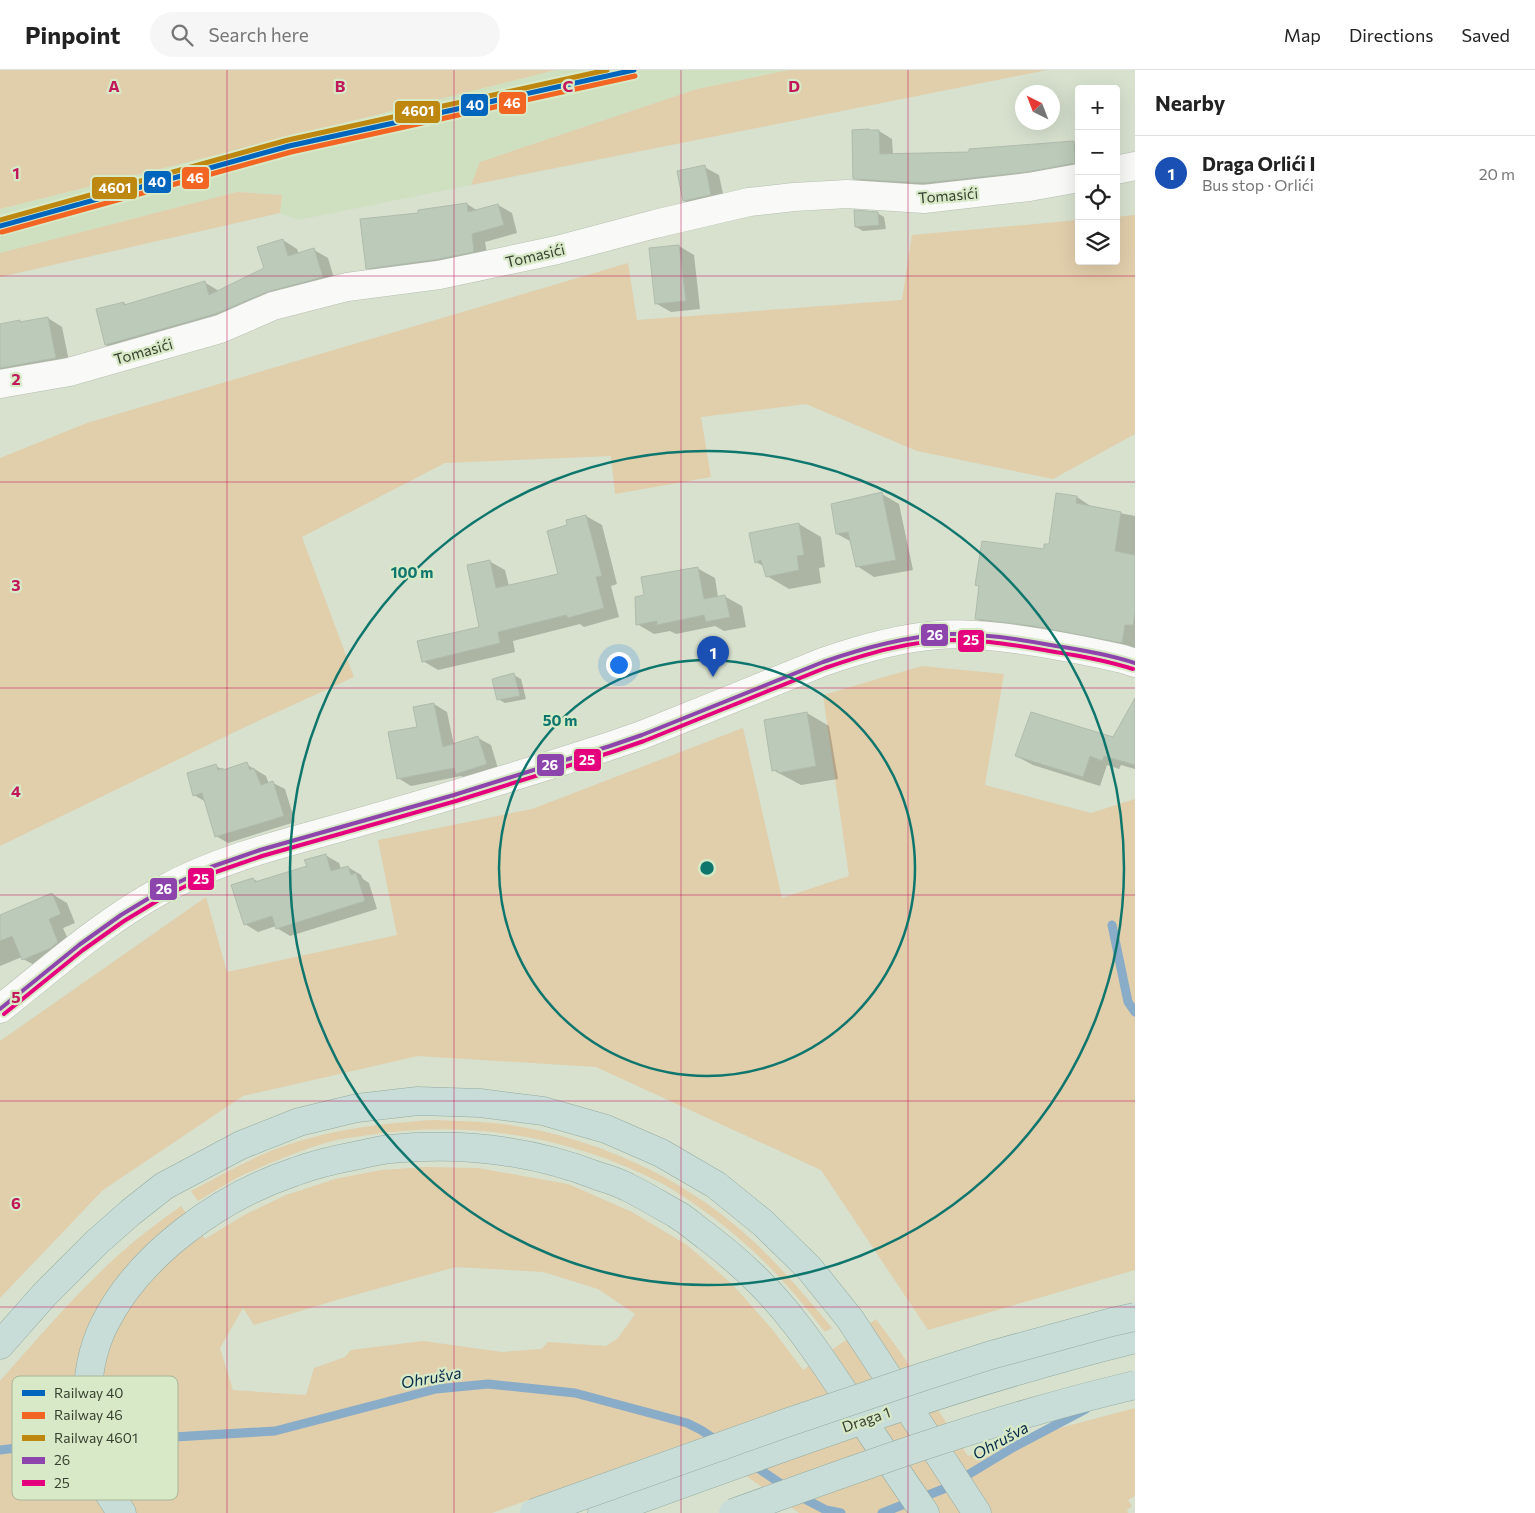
<!DOCTYPE html>
<meta charset="utf-8">
<style>
body{margin:0;font-family:Commissioner,sans-serif;background:#f6f6f6;color:#222}
.controls{position:absolute;right:15px;top:15px;display:grid;overflow:hidden;border-radius:5px;box-shadow:0 5px 20px #0002}
.controls button{width:45px;height:45px;display:grid;place-items:center;padding:0;border:0;border-bottom:1px solid #e0e0e0;background:#fff;color:#222;font:25px sans-serif}
.compass{position:absolute;left:1015px;top:15px;width:45px;height:45px;border-radius:50%;background:#fff;box-shadow:0 5px 20px #0002;rotate:318deg}
.you{position:absolute;left:618px;top:594px;width:18px;height:18px;margin:-12px;border:4px solid #fff;border-radius:50%;background:#1a73e8;box-shadow:0 0 0 8px #1a73e833}
.badge{display:grid;place-items:center;width:32px;height:32px;border-radius:50%;background:#707869;color:#fff;font-size:16px;font-weight:700}
.pin{position:absolute;translate:-50% -41px;filter:drop-shadow(0 1px 2px #0008)}
.pin::after{content:'';position:absolute;top:26px;width:18px;height:15px;background:inherit;clip-path:polygon(0 0,100% 0,50% 100%)}
.list{margin:0;padding:0;list-style:none}
h2{display:flex;justify-content:space-between;align-items:center;height:65px;margin:0;padding:0 20px;font-size:21px}
h2 small{font-size:16px;font-weight:400;color:#767676}
.list li{display:grid;grid-template-columns:32px 1fr auto;gap:15px;align-items:center;box-sizing:border-box;height:75px;padding:0 20px;border-top:1px solid #e0e0e0}
.list b{display:block;font-size:19px;white-space:nowrap}
.list p{margin:0;font-size:16px;white-space:nowrap;color:#767676}
.list em{font-size:16px;font-style:normal;color:#767676}
.icon{flex:none;width:28px;height:28px;fill:none;stroke:currentColor;stroke-width:2;stroke-linecap:round;stroke-linejoin:round}
.map{position:relative;flex:none;width:1135px;height:1443px;overflow:hidden}
header{display:flex;align-items:center;gap:30px;box-sizing:border-box;height:70px;padding:0 25px;background:#fff;border-bottom:1px solid #e0e0e0}
header strong{font-size:24px}
nav{display:flex;gap:28px;margin-inline-start:auto;font-size:18px}
.search{width:350px;height:45px;background:#f6f6f6;display:flex;align-items:center;gap:12px;box-sizing:border-box;padding:0 18px;border-radius:28px;color:#767676;font-size:19px}
main{display:flex}
aside{flex:1;background:#fff}
.map>svg:first-child{display:block}
.built{fill:#cfe0c1}
.green{fill:#e1ceab;fill-rule:evenodd}
.shadow{fill:#0003}
.lines{fill:none;stroke-linecap:round;stroke-linejoin:round}
.stream{stroke:#89acc8;stroke-width:9}
.building{fill:#bbcab9;stroke:#b0bbae}
.street-casing{stroke:#b7bfaf;stroke-width:29}
.secondary-casing{stroke:#b7bfaf;stroke-width:29}
.highway-casing{stroke:#93aca1;stroke-width:29}
.street{stroke:#f9faf8;stroke-width:28}
.secondary{stroke:#f9faf8;stroke-width:28}
.highway{stroke:#c8dcd8;stroke-width:28}
.highway-bridge-casing{stroke:#93aca1;stroke-width:29;stroke-linecap:butt}
.highway-bridge{stroke:#c8dcd8;stroke-width:28}
.bus-1-casing{stroke:#d7e9c6;stroke-width:8}
.bus-2-casing{stroke:#d7e9c6;stroke-width:8}
.bus-1{stroke:#8e44ad;stroke-width:4}
.bus-2{stroke:#e5007d;stroke-width:4}
.rail-1-casing{stroke:#d7e9c6;stroke-width:9}
.rail-2-casing{stroke:#d7e9c6;stroke-width:9}
.rail-3-casing{stroke:#d7e9c6;stroke-width:9}
.rail-1{stroke:#0065bd;stroke-width:5}
.rail-2{stroke:#f26522;stroke-width:5}
.rail-3{stroke:#be870f;stroke-width:5}
.grid{fill:none;stroke:#c2185b;stroke-width:1;stroke-opacity:0.55}
.ring{fill:none;stroke:#0f766e;stroke-width:2.5}
.labels{text-anchor:middle;dominant-baseline:central;stroke-width:4.5;stroke-linejoin:round;paint-order:stroke}
.street-label{font-size:15px;fill:#394032;stroke:#d7e9c6}
.water-label{font-size:16px;font-style:italic;fill:#082b4b;stroke:#d7e9c6}
.key{fill:#d7e9c6;stroke:#a8b69a;stroke-width:1}
.key-label{font-size:14px;fill:#394032}
.grid-label{font-size:16px;text-anchor:middle;font-weight:bold;fill:#c2185b;stroke:#d7e9c6;stroke-width:4.5;stroke-linejoin:round;paint-order:stroke}
.centre{fill:#0f766e;stroke:#d7e9c6;stroke-width:2.5}
.ring-label{font-size:15px;text-anchor:middle;font-weight:bold;fill:#0f766e;stroke:#d7e9c6;stroke-width:4.5;stroke-linejoin:round;paint-order:stroke}
.line-badge{stroke:#d7e9c6;stroke-width:2}
.badge-label{font-size:14px;text-anchor:middle;font-weight:bold;fill:#fff}
</style>
<header>
<strong>Pinpoint</strong>
<div class="search"><svg class="icon" aria-label="search" viewBox="0 0 24 24"><circle cx="10" cy="10" r="6"/><path d="M15 15l6 6"/></svg>Search here</div>
<nav><a>Map</a><a>Directions</a><a>Saved</a></nav>
</header>
<main>
<div class="map">
<svg width="1135" height="1443" viewBox="0 0 1135 1443">
<rect width="100%" height="100%" fill="#d7e1ce"/>
<polygon class="built" points="556,0 789,0 697,19 481,92 471,115 298,150 280,143 282,125 237,122 0,183 0,139"/>
<g class="green">
<polygon points="0,0 556,0 0,139"/>
<polygon points="789,0 1047,0 471,115 480,92 697,19"/>
<polygon points="237,122 282,125 280,143 0,207 0,183"/>
<polygon points="1135,145 1135,364 1053,409 917,381 806,334 701,347 711,407 615,424 611,386 445,393 302,467 354,607 245,657 0,776 0,388 87,353 628,193 637,250 902,230 912,165 1079,150 1079,191 1116,191 1116,147"/>
<polygon points="922,596 1004,604 985,715 1091,743 1135,729 1135,1200 928,1260 821,1100 596,997 418,986 243,1026 103,1120 0,1228 0,971 206,827 227,902 397,865 378,770 532,739 743,658 782,828 849,806 823,625"/>
<path d="M431 1050C457 1051 484 1051 510 1055 594 1068 678 1105 742 1161 775 1190 804 1224 832 1258L825 1262C788 1213 751 1174 700 1138 689 1130 677 1122 665 1115 575 1067 470 1049 369 1065 358 1067 347 1068 336 1070 313 1076 290 1085 268 1094 258 1099 247 1102 237 1108 224 1115 211 1123 198 1131L191 1121C215 1108 240 1094 266 1083 318 1061 375 1054 431 1050Z"/>
<path d="M426 1097 478 1098 568 1114 632 1142 687 1175 732 1214 772 1259 803 1300 876 1249 901 1283 968 1386 1030 1366 1135 1338V1426L1128 1430 1132 1436 1127 1440 1128 1443H799L695 1370 492 1443H0V1311C37 1269 74 1226 115 1188 136 1169 158 1152 181 1136L205 1169 244 1145 286 1125 335 1109 381 1100ZM456 1197 543 1202 598 1219 635 1244 618 1268 606 1276 548 1272 541 1279 502 1282 423 1271 351 1280 345 1287 314 1298 306 1325 233 1320 220 1278 243 1238 254 1255 340 1229Z"/>
</g>
<g class="shadow">
<polygon points="871,61 879,61 892,69 893,85 970,84 1073,72 1079,75 1079,102 938,121 869,116 855,108"/>
<polygon points="704,97 719,105 725,133 699,139 684,131"/>
<polygon points="467,134 478,141 498,135 512,143 517,163 485,172 488,189 381,206 367,198 420,144"/>
<polygon points="877,143 884,147 886,159 863,161 856,157"/>
<polygon points="283,170 297,179 299,184 314,180 328,188 336,215 121,283 106,275 124,233 127,235 204,212 219,221 265,199"/>
<polygon points="679,176 694,185 700,239 671,242 657,234"/>
<polygon points="48,248 62,257 70,296 0,319 0,255 19,252 22,253"/>
<polygon points="882,424 899,434 913,500 874,507 857,496 852,472 837,464"/>
<polygon points="1077,427 1089,435 1089,437 1135,446 1135,579 990,556 977,549 1050,475"/>
<polygon points="586,446 602,455 617,514 611,516 619,547 584,557 580,554 513,571 515,582 438,600 423,591 481,558 489,491 505,500 509,516 560,505 569,456"/>
<polygon points="799,454 821,467 825,497 819,498 821,513 789,519 767,506 765,497 756,492"/>
<polygon points="697,498 715,508 718,527 724,526 742,536 746,557 724,561 715,556 676,564 670,561 654,564 637,554 646,526"/>
<polygon points="514,605 521,609 526,629 505,633 498,629"/>
<polygon points="434,634 447,642 454,675 478,668 491,675 499,702 470,710 461,706 411,716 398,708 418,658"/>
<polygon points="807,643 829,656 838,709 801,715 773,700"/>
<polygon points="1135,657 1135,699 1121,695 1119,699 1107,695 1100,716 1033,695 1016,686 1113,668"/>
<polygon points="246,694 266,706 269,714 273,713 285,719 295,752 228,773 216,766 206,732 194,725 216,696 225,701"/>
<polygon points="325,785 339,793 341,799 348,797 361,805 363,809 369,813 377,839 290,866 277,858 276,856 258,862 245,854 253,809 259,812 308,797"/>
<polygon points="52,824 67,833 75,853 63,858 73,881 38,897 23,889 22,887 0,896 0,846"/>
</g>
<g class="lines">
<g class="stream">
<polyline points="1112,855 1128,932 1135,942"/>
<polyline points="0,1380 39,1375 275,1361 436,1319 488,1314 575,1323 687,1353 701,1360 719,1372"/>
<polyline points="752,1394 787,1418"/>
<polyline points="797,1425 826,1440 841,1443"/>
<polyline points="882,1443 946,1418 1014,1377 1086,1339"/>
</g>
</g>
<g class="building">
<polygon points="869,59 869,60 879,60 880,84 969,82 969,79 1074,71 1075,93 1027,102 924,113 853,109 852,60"/>
<polygon points="705,95 711,125 683,131 677,101"/>
<polygon points="467,133 468,142 498,134 504,155 472,164 474,182 439,189 366,199 360,149 418,143 418,140"/>
<polygon points="854,140 878,142 879,155 855,157"/>
<polygon points="283,169 288,186 314,178 323,207 267,222 215,244 105,275 96,239 124,232 124,235 205,211 209,225 264,198 257,177"/>
<polygon points="679,175 686,231 655,234 649,178"/>
<polygon points="48,247 56,288 0,298 0,254 20,250 20,252"/>
<polygon points="882,422 896,490 856,497 848,462 836,464 831,434"/>
<polygon points="1056,423 1077,426 1076,433 1121,442 1115,481 1135,485 1135,542 1133,555 1125,555 1122,573 1033,556 975,549 979,516 975,515 982,471 1044,479 1044,474 1049,474"/>
<polygon points="586,445 602,506 596,507 604,538 568,548 566,545 498,562 500,573 422,592 417,571 479,557 467,495 490,490 496,518 558,504 547,461 567,455 566,450"/>
<polygon points="799,453 804,485 797,486 799,500 766,507 761,490 755,493 749,463"/>
<polygon points="698,497 704,529 725,525 730,547 706,552 704,545 657,555 657,551 636,555 635,527 644,525 641,507"/>
<polygon points="514,603 520,626 497,630 492,609"/>
<polygon points="1135,628 1135,695 1104,686 1102,691 1090,686 1083,707 1015,686 1031,642 1113,667"/>
<polygon points="434,633 443,677 478,666 487,694 456,704 454,698 397,709 388,662 417,657 413,637"/>
<polygon points="807,642 816,696 778,703 777,700 772,701 764,650"/>
<polygon points="247,692 250,700 254,698 261,715 273,711 284,746 215,767 202,723 193,726 187,703 216,694 218,700 223,698 223,700"/>
<polygon points="326,784 331,801 348,796 351,805 356,803 365,831 276,859 272,846 244,855 231,815 253,808 255,812 307,796 304,790"/>
<polygon points="52,823 61,844 49,849 58,872 51,878 22,890 12,866 0,871 0,845"/>
</g>
<g class="lines">
<defs>
<g id="street">
<polyline points="1116,100 1135,96"/>
<polyline points="0,314 69,302 220,259 273,236 347,217 439,205 557,180 655,154 749,132 794,127 847,124 924,129 1029,117 1079,108"/>
</g>
<path id="secondary" d="M0 939C53 897 104 851 164 819 225 786 294 771 360 752 444 728 527 703 610 676L642 665 823 592C860 579 899 568 938 565 958 563 979 565 999 567 1041 572 1082 580 1123 589L1135 593"/>
<g id="highway">
<polyline points="0,1275 45,1224 97,1172 131,1142 164,1116 241,1075 299,1052 357,1038 418,1031 480,1033 543,1041 606,1059 661,1083 716,1115 763,1153 809,1198 850,1249 977,1443"/>
<path d="M122 1443C98 1411 87 1380 87 1339 87 1310 91 1281 104 1255 139 1184 220 1127 294 1102 313 1095 333 1090 354 1086 366 1084 378 1080 390 1079 462 1072 531 1080 598 1106 608 1109 618 1112 627 1117 644 1125 660 1135 676 1144 687 1150 696 1159 706 1166 739 1191 770 1220 795 1253 816 1279 833 1307 852 1334 876 1371 900 1407 925 1443"/>
<path d="M602 1443C778 1379 953 1314 1135 1269"/>
</g>
</defs>
<use href="#street" class="street-casing"/>
<use href="#secondary" class="secondary-casing"/>
<use href="#highway" class="highway-casing"/>
<use href="#street" class="street"/>
<use href="#secondary" class="secondary"/>
<use href="#highway" class="highway"/>
<defs>
<g id="highway-bridge">
<polyline points="534,1443 786,1353 922,1307 991,1285 1112,1252 1135,1247"/>
<path d="M733 1443C865 1395 998 1347 1135 1315"/>
</g>
</defs>
<use href="#highway-bridge" class="highway-bridge-casing"/>
<use href="#highway-bridge" class="highway-bridge"/>
<defs>
<path id="bus-1" d="M0 939 79 875 121 845 164 819 211 797 260 780 454 725 610 676 642 665 823 592C863 578 904 567 946 564 983 563 1020 569 1056 576 1083 580 1110 585 1135 593"/>
<path id="bus-2" d="M4 944 83 880 124 851 167 825 213 803 262 786 456 731 612 682 644 671 825 598C866 584 908 571 952 570 986 570 1021 576 1055 582 1081 586 1108 591 1133 599"/>
</defs>
<use href="#bus-1" class="bus-1-casing"/>
<use href="#bus-2" class="bus-2-casing"/>
<use href="#bus-1" class="bus-1"/>
<use href="#bus-2" class="bus-2"/>
<defs>
<polyline id="rail-1" points="0,156 289,76 634,0"/>
<polyline id="rail-2" points="2,162 291,82 635,6"/>
<polyline id="rail-3" points="0,150 288,70 607,0"/>
</defs>
<use href="#rail-1" class="rail-1-casing"/>
<use href="#rail-2" class="rail-2-casing"/>
<use href="#rail-3" class="rail-3-casing"/>
<use href="#rail-1" class="rail-1"/>
<use href="#rail-2" class="rail-2"/>
<use href="#rail-3" class="rail-3"/>
</g>
<path class="grid" d="M227 0V1443M454 0V1443M681 0V1443M908 0V1443M0 206H1135M0 412H1135M0 618H1135M0 825H1135M0 1031H1135M0 1237H1135"/>
<g class="ring">
<circle cx="707" cy="798" r="208"/>
<circle cx="707" cy="798" r="417"/>
</g>
<g class="labels">
<g class="street-label">
<text transform="translate(948 125) rotate(-5)">Tomasići</text>
<text transform="translate(535 185) rotate(-13)">Tomasići</text>
<text transform="translate(143 281) rotate(-16)">Tomasići</text>
<text transform="translate(866 1349) rotate(-19)">Draga 1</text>
</g>
<g class="water-label">
<text transform="translate(431 1307) rotate(-10)">Ohrušva</text>
<text transform="translate(1000 1370) rotate(-29)">Ohrušva</text>
</g>
</g>
<rect x="12" y="1306" width="166" height="124" rx="8" class="key"/>
<rect x="22" y="1320" width="23" height="6" fill="#0065bd"/>
<rect x="22" y="1342" width="23" height="7" fill="#f26522"/>
<rect x="22" y="1365" width="23" height="6" fill="#be870f"/>
<rect x="22" y="1387" width="23" height="7" fill="#8e44ad"/>
<rect x="22" y="1410" width="23" height="6" fill="#e5007d"/>
<g class="key-label">
<text x="54" y="1328">Railway 40</text>
<text x="54" y="1350">Railway 46</text>
<text x="54" y="1373">Railway 4601</text>
<text x="54" y="1395">26</text>
<text x="54" y="1418">25</text>
</g>
<g class="grid-label">
<text x="114" y="22">A</text>
<text x="340" y="22">B</text>
<text x="568" y="22">C</text>
<text x="794" y="22">D</text>
<text x="16" y="109">1</text>
<text x="16" y="315">2</text>
<text x="16" y="521">3</text>
<text x="16" y="727">4</text>
<text x="16" y="933">5</text>
<text x="16" y="1139">6</text>
</g>
<circle cx="707" cy="798" r="8" class="centre"/>
<g class="ring-label">
<text x="412" y="508">100 m</text>
<text x="560" y="656">50 m</text>
</g>
<g class="line-badge">
<rect x="498" y="21" width="29" height="24" rx="5" fill="#f26522"/>
<rect x="460" y="23" width="29" height="24" rx="5" fill="#0065bd"/>
<rect x="394" y="30" width="47" height="24" rx="5" fill="#be870f"/>
<rect x="181" y="96" width="29" height="24" rx="5" fill="#f26522"/>
<rect x="143" y="100" width="29" height="24" rx="5" fill="#0065bd"/>
<rect x="91" y="106" width="47" height="24" rx="5" fill="#be870f"/>
<rect x="920" y="553" width="29" height="24" rx="5" fill="#8e44ad"/>
<rect x="957" y="559" width="28" height="24" rx="5" fill="#e5007d"/>
<rect x="573" y="678" width="29" height="24" rx="5" fill="#e5007d"/>
<rect x="536" y="683" width="29" height="24" rx="5" fill="#8e44ad"/>
<rect x="187" y="797" width="28" height="24" rx="5" fill="#e5007d"/>
<rect x="149" y="807" width="29" height="24" rx="5" fill="#8e44ad"/>
</g>
<g class="badge-label">
<text x="512" y="38">46</text>
<text x="475" y="40">40</text>
<text x="418" y="46">4601</text>
<text x="195" y="113">46</text>
<text x="157" y="117">40</text>
<text x="115" y="123">4601</text>
<text x="935" y="570">26</text>
<text x="971" y="575">25</text>
<text x="587" y="695">25</text>
<text x="550" y="700">26</text>
<text x="201" y="814">25</text>
<text x="164" y="824">26</text>
</g>
</svg>
<div class="controls">
<button>+</button>
<button>−</button>
<button><svg class="icon" aria-label="locate" viewBox="0 0 24 24"><circle cx="12" cy="12" r="6"/><path d="M12 2v4M12 18v4M2 12h4M18 12h4"/></svg></button>
<button><svg class="icon" aria-label="layers" viewBox="0 0 24 24"><path d="M12 4l9 5-9 5-9-5zM3 14l9 5 9-5"/></svg></button>
</div>
<svg class="compass" viewBox="-18 -18 36 36"><path d="M0-13l5 13h-10z" fill="#e53935"/><path d="M0 13l5-13h-10z" fill="#767676"/></svg>
<div class="you"></div>
<div class="pin badge" style="left:713px;top:607px;background:#1a4fb4">1</div>
</div>
<aside>
<h2>Nearby<small></small></h2>
<ul class="list">
<li><span class="badge" style="background:#1a4fb4">1</span><div><b>Draga Orlići I</b><p>Bus stop · Orlići</p></div><em>20 m</em></li>
</ul>
</aside>
</main>
